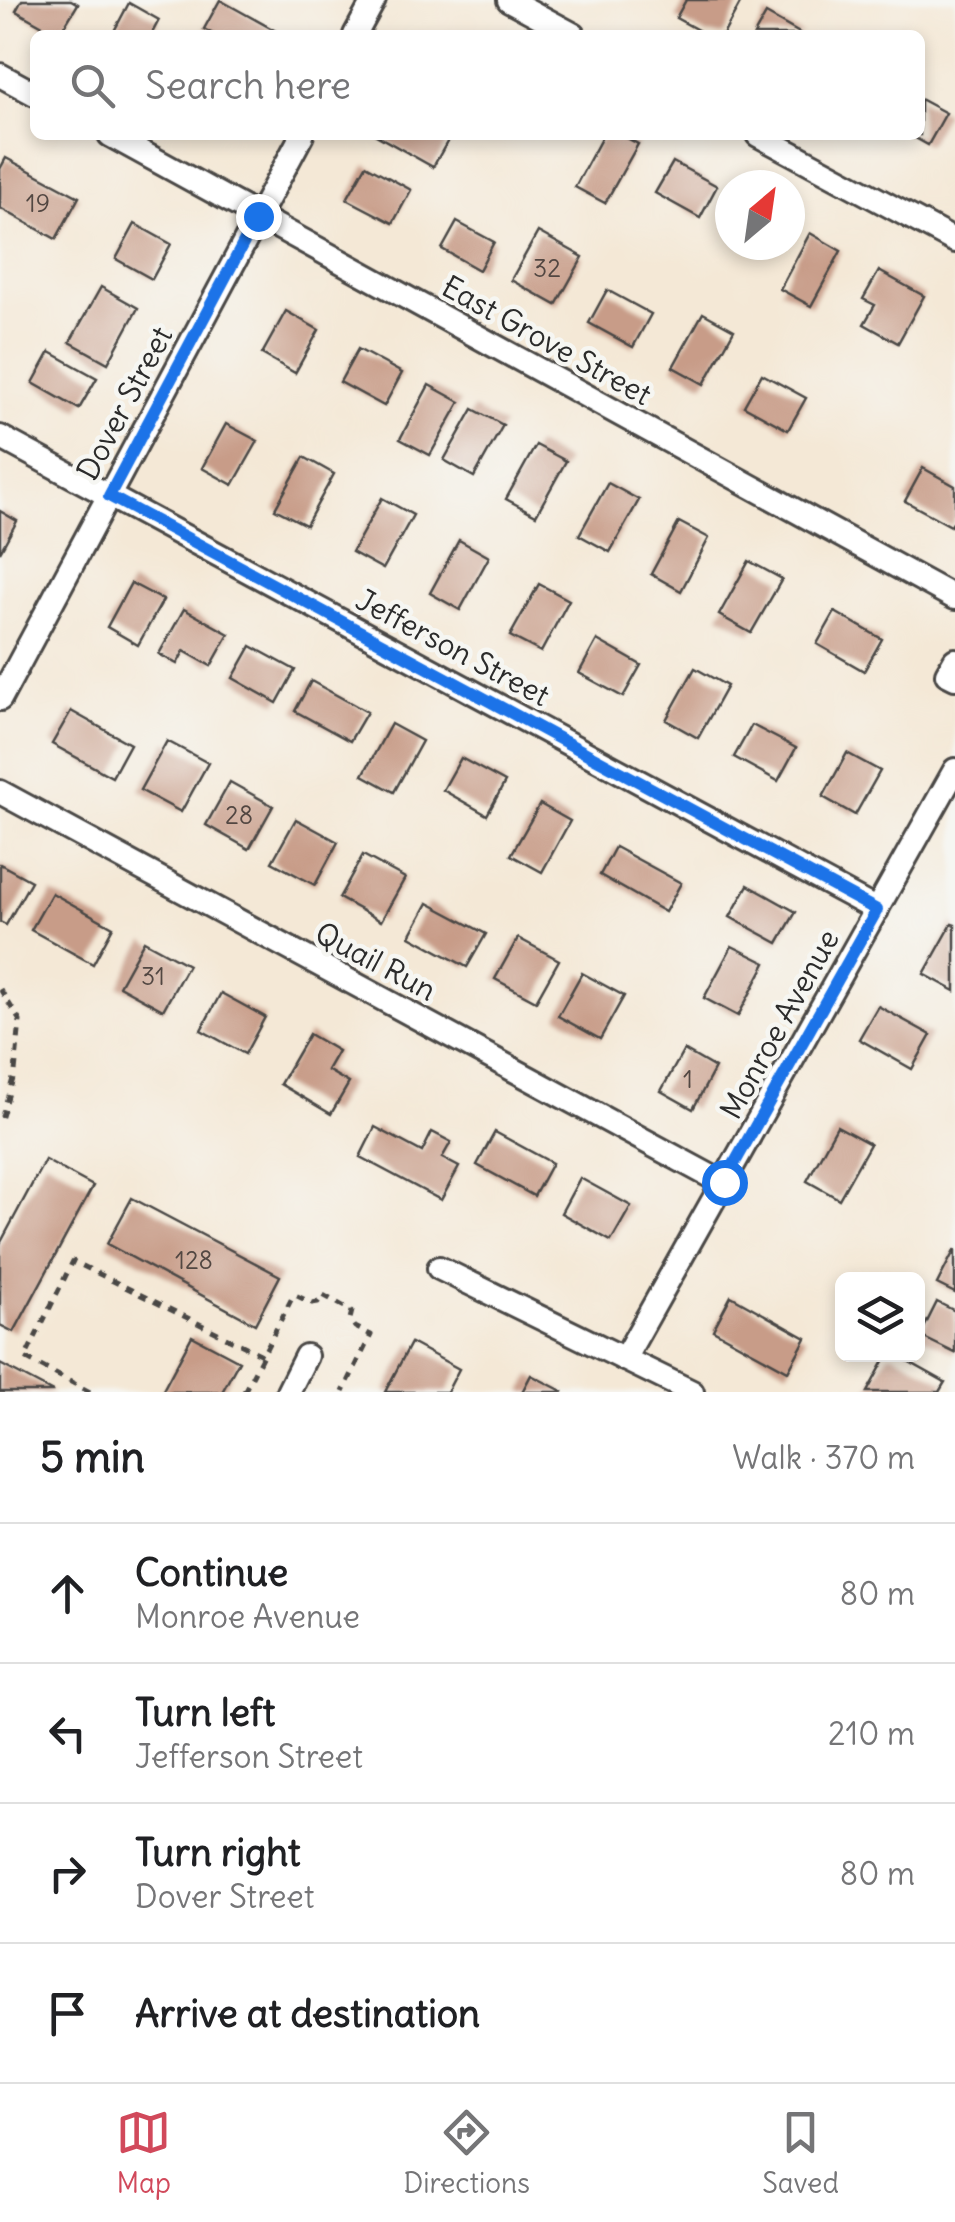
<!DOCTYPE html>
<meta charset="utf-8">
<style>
body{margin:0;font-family:Delius,sans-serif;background:#f2f2f2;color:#202124}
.controls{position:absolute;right:30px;bottom:30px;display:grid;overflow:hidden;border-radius:15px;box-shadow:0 5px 15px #0003}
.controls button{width:90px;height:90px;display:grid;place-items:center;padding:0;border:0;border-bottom:2px solid #e0e0e0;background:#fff;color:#202124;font:50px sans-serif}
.compass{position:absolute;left:715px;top:170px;width:90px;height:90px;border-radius:50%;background:#fff;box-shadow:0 5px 15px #0003;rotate:29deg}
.stop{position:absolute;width:30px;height:30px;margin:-22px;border:8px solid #1a73e8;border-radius:50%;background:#fff}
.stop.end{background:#1a73e8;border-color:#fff;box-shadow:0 2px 10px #0008}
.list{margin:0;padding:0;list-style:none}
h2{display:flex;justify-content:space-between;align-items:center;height:130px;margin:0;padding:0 40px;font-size:42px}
h2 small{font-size:32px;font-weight:400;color:#757577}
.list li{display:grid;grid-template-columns:65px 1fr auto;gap:30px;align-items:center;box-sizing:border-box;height:140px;padding:0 40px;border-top:2px solid #e0e0e0}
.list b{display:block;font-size:38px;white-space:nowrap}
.list p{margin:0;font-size:32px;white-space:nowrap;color:#757577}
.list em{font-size:32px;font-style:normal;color:#757577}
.icon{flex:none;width:55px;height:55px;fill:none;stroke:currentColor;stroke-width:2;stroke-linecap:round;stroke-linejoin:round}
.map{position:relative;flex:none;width:955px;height:1392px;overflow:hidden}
.search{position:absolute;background:#fff;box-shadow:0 5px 15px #0003;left:30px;right:30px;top:30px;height:110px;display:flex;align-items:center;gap:25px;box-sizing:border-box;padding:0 35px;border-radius:15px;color:#757577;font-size:38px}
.sheet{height:690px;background:#fff}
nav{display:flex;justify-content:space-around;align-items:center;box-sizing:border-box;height:140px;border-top:2px solid #e0e0e0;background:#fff;font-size:28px;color:#757577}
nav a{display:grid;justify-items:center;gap:5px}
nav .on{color:#d1495b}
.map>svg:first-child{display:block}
.building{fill:#c89c88}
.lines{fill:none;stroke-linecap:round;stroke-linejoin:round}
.minor-casing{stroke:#494745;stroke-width:28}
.path{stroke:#494745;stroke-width:5;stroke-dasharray:8 8;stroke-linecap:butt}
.minor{stroke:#fff;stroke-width:22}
.route{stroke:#1a73e8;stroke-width:12}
.labels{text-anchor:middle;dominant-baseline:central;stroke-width:9;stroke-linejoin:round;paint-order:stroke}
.number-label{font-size:25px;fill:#524742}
.street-label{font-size:30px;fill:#2b2b2b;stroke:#f6f6f2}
</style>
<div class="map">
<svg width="955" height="1392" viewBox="0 0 955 1392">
<rect width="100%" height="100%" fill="#f6f6f2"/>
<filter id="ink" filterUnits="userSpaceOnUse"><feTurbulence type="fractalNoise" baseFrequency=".01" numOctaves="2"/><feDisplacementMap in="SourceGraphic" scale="20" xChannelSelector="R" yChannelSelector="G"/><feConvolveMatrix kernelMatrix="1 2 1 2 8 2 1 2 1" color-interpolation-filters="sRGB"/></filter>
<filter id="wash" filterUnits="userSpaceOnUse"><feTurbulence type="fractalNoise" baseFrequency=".0048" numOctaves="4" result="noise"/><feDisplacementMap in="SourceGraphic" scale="40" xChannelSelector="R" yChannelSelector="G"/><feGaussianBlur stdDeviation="2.25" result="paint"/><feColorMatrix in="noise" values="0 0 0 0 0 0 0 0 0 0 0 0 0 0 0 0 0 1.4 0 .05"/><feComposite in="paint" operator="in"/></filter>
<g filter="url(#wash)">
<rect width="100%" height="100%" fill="#f4e8d6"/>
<g id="blocks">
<g class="building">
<polygon points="22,0 71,0 78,4 59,35 16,11"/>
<polygon points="220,0 283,35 215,35 204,29"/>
<polygon points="686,0 742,0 723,35 707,35 676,18"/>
<polygon points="129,3 159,20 151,35 112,35"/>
<polygon points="766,14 803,35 754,35"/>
<polygon points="920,99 946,113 928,145 910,135 920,135"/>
<polygon points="376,135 451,135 433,167"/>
<polygon points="603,135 621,135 638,144 605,203 575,187"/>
<polygon points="6,158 79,197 56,239 0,208 0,169"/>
<polygon points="673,162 717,186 700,218 655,193"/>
<polygon points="366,165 411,190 393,223 347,199"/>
<polygon points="457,222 494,242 479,270 442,249"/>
<polygon points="135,224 171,244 152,279 116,259"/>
<polygon points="538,232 583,257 556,305 511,280"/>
<polygon points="810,233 841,251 811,306 780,289"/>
<polygon points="879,271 924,296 898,343 864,324 875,305 863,299"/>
<polygon points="101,287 138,308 108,363 70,342"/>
<polygon points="607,290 651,314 633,347 589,323"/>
<polygon points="286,311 319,330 295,373 262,354"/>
<polygon points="703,313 734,330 704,384 673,367"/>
<polygon points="358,349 402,373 384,406 340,382"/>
<polygon points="50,352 97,378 79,409 33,383"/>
<polygon points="762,374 806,398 788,430 744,406"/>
<polygon points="429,385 460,402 430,455 400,439"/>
<polygon points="473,409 503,425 474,477 444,460"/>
<polygon points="226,424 258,441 233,485 202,468"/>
<polygon points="536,445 566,461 536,515 506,499"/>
<polygon points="304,457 334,474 306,525 275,509"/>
<polygon points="923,468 955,486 955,519 951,526 905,501"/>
<polygon points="608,483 639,500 610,552 579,535"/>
<polygon points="382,498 413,515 383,569 352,552"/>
<polygon points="0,511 17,521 0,552"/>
<polygon points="679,522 709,538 681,591 651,574"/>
<polygon points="459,540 489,557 460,610 430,593"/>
<polygon points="749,561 782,579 751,633 719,615"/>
<polygon points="131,583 163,600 138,645 107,627"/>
<polygon points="539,584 569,600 541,652 510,636"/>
<polygon points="184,609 229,634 211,666 184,651 177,664 159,654"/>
<polygon points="835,612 882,639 864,671 817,644"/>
<polygon points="597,640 641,665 623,697 579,673"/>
<polygon points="251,646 295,670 277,703 233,678"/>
<polygon points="695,668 727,686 698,738 666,720"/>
<polygon points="311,681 367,712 350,741 295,711"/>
<polygon points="71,711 130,744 112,777 52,744"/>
<polygon points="391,724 422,741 394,792 363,775"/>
<polygon points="752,725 796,748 778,781 734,757"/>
<polygon points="167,741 208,763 181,812 140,790"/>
<polygon points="847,753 880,771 855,815 823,797"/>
<polygon points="461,758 505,782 487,815 443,790"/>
<polygon points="230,782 273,806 249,849 206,825"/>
<polygon points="540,804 570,821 542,872 511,855"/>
<polygon points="296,819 338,842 315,885 272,862"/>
<polygon points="615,847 681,883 665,912 600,875"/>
<polygon points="363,855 405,878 381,921 339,898"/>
<polygon points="0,864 31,881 6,925 0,922"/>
<polygon points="748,885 796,912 778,943 730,917"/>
<polygon points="52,893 113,927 93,964 31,930"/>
<polygon points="428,903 486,934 467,967 410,936"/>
<polygon points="952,924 955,925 955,991 924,974"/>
<polygon points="518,938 559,960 536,1001 495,979"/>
<polygon points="144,941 188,965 163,1010 119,986"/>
<polygon points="732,946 766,963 738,1016 704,998"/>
<polygon points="582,973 624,996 600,1039 558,1016"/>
<polygon points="221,993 265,1017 245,1054 201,1030"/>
<polygon points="878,1006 931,1035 912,1069 859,1039"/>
<polygon points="309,1034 338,1051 327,1070 349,1083 331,1114 280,1084"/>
<polygon points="684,1050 715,1068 693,1109 661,1091"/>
<polygon points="837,1126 870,1144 839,1199 807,1181"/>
<polygon points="375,1127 422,1152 432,1132 451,1142 442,1158 459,1167 441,1200 360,1157"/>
<polygon points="495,1132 552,1163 534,1196 477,1165"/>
<polygon points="45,1160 93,1186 14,1332 0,1325 0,1244"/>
<polygon points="580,1178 631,1206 611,1241 561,1213"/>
<polygon points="132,1198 280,1276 255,1324 107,1244"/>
<polygon points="955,1249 955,1293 937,1284"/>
<polygon points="731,1296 806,1338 788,1371 713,1330"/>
<polygon points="937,1302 955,1311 955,1353 920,1336"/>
<polygon points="192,1336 239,1361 222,1392 162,1392"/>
<polygon points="411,1343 459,1369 447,1392 385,1392"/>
<polygon points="888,1354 895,1354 945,1382 939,1392 867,1392"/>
<polygon points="0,1364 53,1392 0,1392"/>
<polygon points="531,1375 564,1392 522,1392"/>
</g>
</g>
</g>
<g filter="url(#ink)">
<use href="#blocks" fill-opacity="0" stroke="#494745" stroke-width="2.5"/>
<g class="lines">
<defs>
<g id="minor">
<polyline points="509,0 574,35"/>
<polyline points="355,35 374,0"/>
<polyline points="0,75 35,94"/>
<polyline points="110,135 955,598"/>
<polyline points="758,135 955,241"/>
<polyline points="0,437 877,910"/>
<polyline points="955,660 947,674 955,678"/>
<polyline points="0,699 302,135"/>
<polyline points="0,792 723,1183"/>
<polyline points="439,1268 692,1392"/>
<polyline points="624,1359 955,770"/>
<polyline points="288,1392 306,1356"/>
</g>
</defs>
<use href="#minor" class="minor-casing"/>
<g class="path">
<polyline points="0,989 20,1021 15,1072 0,1123"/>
<polyline points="90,1392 25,1358 73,1261 262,1355"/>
<polyline points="244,1392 293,1296 295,1295 312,1303 318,1302 323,1295 352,1311 350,1319 355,1327 371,1335 343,1392"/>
</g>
<use href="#minor" class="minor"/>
</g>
</g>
<g class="lines" filter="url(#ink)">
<polyline class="route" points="258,216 109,496 877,910 724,1182"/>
</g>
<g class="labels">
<g class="number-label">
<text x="38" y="203">19</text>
<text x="547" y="268">32</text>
<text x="239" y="815">28</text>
<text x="153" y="976">31</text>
<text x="688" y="1079">1</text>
<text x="194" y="1260">128</text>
</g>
<g class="street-label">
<text transform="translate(547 340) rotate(29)">East Grove Street</text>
<text transform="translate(124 403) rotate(-62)">Dover Street</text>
<text transform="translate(453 647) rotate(28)">Jefferson Street</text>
<text transform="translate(376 961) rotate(28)">Quail Run</text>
<text transform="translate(779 1024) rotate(-61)">Monroe Avenue</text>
</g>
</g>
</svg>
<div class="controls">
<button><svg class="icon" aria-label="layers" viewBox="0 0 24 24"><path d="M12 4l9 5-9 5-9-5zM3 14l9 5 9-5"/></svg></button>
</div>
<svg class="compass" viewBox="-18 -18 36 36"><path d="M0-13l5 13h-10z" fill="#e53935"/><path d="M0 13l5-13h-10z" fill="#757577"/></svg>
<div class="stop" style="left:724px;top:1182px"></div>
<div class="stop end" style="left:258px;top:216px"></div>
<div class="search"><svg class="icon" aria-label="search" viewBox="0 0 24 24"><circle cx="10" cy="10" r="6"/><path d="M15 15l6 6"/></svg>Search here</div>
</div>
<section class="sheet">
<h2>5 min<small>Walk · 370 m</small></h2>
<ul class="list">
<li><svg class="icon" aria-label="ahead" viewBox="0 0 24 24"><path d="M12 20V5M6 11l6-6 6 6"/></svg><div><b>Continue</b><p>Monroe Avenue</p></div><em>80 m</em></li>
<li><svg class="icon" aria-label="left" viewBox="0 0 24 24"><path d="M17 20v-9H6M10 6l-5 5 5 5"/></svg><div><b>Turn left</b><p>Jefferson Street</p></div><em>210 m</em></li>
<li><svg class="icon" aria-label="right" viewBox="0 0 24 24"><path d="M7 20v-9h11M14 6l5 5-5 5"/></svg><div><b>Turn right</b><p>Dover Street</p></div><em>80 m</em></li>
<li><svg class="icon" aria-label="arrive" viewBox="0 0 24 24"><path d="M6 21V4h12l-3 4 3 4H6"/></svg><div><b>Arrive at destination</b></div></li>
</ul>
</section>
<nav>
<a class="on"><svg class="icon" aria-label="map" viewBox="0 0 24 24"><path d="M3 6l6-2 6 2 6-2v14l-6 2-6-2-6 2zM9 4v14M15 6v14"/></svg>Map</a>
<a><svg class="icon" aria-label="directions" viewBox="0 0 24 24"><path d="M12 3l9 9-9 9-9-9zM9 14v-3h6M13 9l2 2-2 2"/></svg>Directions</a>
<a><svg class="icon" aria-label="saved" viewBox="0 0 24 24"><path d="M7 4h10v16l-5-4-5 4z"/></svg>Saved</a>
</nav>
